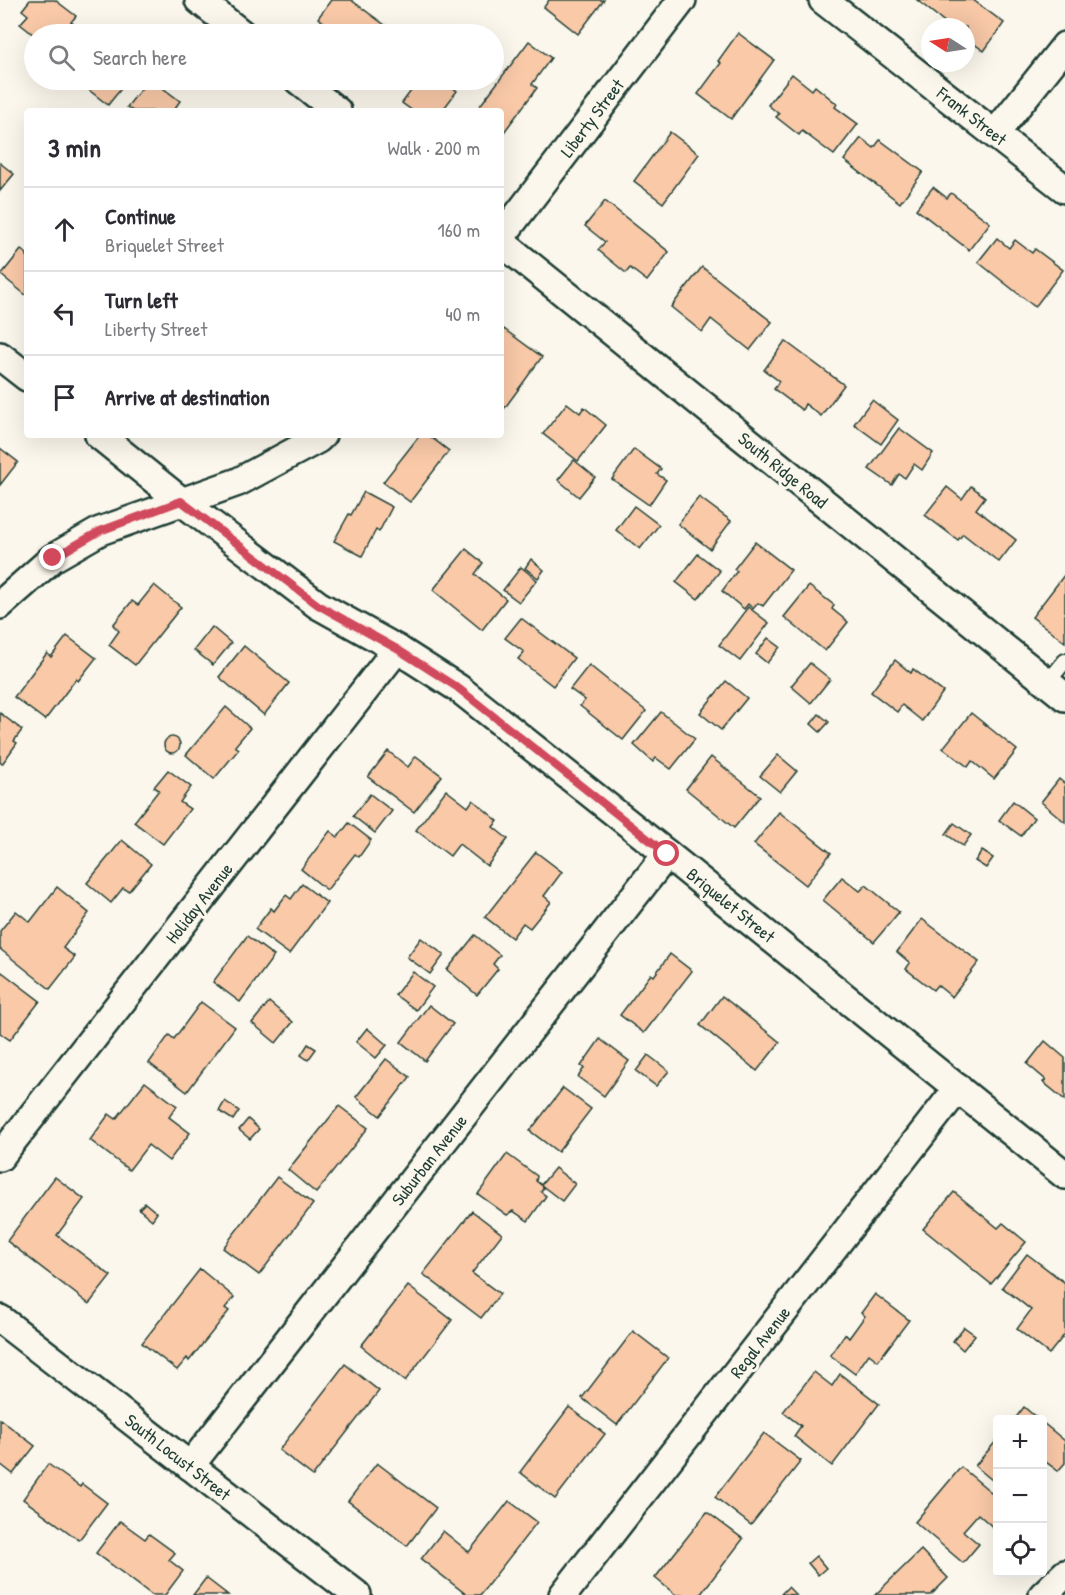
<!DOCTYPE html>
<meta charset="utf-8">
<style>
body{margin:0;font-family:"Patrick Hand",sans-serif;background:#f2f2f3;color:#2b2b33}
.controls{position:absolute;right:18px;bottom:18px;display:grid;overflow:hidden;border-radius:6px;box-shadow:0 6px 24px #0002}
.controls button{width:54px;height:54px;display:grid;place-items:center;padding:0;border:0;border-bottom:2px solid #e1e1e2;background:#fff;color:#2b2b33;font:30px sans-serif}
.compass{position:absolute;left:921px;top:18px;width:54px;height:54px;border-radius:50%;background:#fff;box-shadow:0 6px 24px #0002;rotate:282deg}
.stop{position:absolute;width:18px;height:18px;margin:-14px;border:4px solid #d1495b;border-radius:50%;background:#fff}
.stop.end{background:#d1495b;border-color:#fff;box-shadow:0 2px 6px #0008}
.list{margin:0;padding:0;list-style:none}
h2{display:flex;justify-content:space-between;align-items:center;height:78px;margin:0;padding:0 24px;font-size:26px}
h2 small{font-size:20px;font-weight:400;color:#7c7c81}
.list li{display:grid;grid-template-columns:39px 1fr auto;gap:18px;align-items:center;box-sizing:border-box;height:84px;padding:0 24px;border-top:2px solid #e1e1e2}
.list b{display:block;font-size:22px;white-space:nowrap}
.list p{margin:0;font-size:20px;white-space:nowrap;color:#7c7c81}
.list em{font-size:20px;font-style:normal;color:#7c7c81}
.icon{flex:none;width:33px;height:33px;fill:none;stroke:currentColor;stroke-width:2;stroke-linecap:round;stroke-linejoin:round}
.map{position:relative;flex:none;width:1065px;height:1595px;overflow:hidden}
.search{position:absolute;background:#fff;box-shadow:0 6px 24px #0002;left:24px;top:24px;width:480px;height:66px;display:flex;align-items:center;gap:15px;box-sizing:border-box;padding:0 21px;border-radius:33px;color:#7c7c81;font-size:22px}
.panel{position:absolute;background:#fff;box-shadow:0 6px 24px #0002;left:24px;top:108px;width:480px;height:330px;border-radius:6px}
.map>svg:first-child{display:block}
.building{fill:#f9c9a8;stroke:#1f3d34;stroke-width:1.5}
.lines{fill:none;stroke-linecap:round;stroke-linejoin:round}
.service-casing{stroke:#1f3d34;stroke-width:18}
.minor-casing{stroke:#1f3d34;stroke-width:32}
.service{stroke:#fbf7ec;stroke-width:14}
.minor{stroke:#fbf7ec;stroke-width:27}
.route{stroke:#d1495b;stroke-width:8}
.labels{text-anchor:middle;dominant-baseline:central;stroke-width:6;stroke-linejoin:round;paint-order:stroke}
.street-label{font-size:18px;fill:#1f3d34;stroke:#fbf7ec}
</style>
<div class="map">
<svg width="1065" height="1595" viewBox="0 0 1065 1595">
<rect width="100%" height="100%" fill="#fbf7ec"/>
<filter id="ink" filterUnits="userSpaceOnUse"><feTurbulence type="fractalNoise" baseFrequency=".0167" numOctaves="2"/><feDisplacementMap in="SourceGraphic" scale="12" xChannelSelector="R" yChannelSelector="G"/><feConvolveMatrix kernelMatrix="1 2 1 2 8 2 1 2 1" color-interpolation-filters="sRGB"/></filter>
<g filter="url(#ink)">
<g class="building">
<polygon points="30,0 55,0 76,16 71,22 83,31 81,34 34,35 20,24 28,15 22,10"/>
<polygon points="331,0 351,0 397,34 340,34 318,18"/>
<polygon points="549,0 604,0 578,34 544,7"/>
<polygon points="917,0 973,0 1004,23 984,51 966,38 966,27 951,27"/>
<polygon points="738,33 774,60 731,119 698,94 721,63 718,61"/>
<polygon points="529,41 551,58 532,84 537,88 501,136 501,111 476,111"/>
<polygon points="792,74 812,90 815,86 837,104 835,107 858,124 834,155 802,131 799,135 776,117 779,114 768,105"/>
<polygon points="76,80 128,80 108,105"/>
<polygon points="148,80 152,80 180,101 173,111 133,111 127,107"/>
<polygon points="419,80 457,80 452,87 457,91 442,111 413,111 402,103"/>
<polygon points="670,132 699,154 663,203 634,181"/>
<polygon points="861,138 874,148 880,140 923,172 900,203 844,160"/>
<polygon points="0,163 14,174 0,191"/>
<polygon points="933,187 947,198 951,193 990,223 969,250 916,209"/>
<polygon points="605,201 669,252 647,281 630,268 626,273 598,250 605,242 585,226"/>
<polygon points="997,238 1009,248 1015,240 1032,253 1035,249 1063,270 1035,307 978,262"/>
<polygon points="21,250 27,254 27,296 1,275"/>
<polygon points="702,267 772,322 750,350 711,319 702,332 671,307"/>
<polygon points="504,329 542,357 501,413 501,334"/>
<polygon points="785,341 844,385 821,416 805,404 802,410 774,389 779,381 764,370"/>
<polygon points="872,400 898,420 881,444 854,424"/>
<polygon points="567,403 580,413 584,407 606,425 578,461 543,434"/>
<polygon points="899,428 933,453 922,470 914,464 905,478 899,474 892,485 869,469"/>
<polygon points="420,435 428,435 449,451 410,502 383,482"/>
<polygon points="0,448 18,462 0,485"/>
<polygon points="634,449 661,469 657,474 666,480 649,505 612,479"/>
<polygon points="574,460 595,477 579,497 558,480"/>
<polygon points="971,486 985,497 976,509 1016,540 999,562 963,534 958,540 925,515 947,487 962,499"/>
<polygon points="364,492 392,507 379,532 376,530 362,556 334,541 349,514 351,515"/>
<polygon points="699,497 731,521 710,549 678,524"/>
<polygon points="634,506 659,525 640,549 616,530"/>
<polygon points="755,542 791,570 763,606 758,603 753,609 748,604 744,609 722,591 737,571 734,569"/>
<polygon points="466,549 483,563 475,574 506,599 482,630 433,590"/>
<polygon points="698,554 720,571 698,599 676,582"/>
<polygon points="531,559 544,570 538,578 525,568"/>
<polygon points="521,567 537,580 519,602 503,590"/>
<polygon points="1065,574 1065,642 1032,617"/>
<polygon points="154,585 181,607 135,665 109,645 119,631 113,625 132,601 138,605"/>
<polygon points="809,586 834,605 832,609 848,622 825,651 784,617"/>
<polygon points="748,607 769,623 740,661 719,645"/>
<polygon points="521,618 574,658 553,686 518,659 524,652 505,638"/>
<polygon points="212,627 231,643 213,665 194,650"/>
<polygon points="67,636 96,658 78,681 76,679 45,720 14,697 47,653 51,657"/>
<polygon points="768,638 780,647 767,663 756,654"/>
<polygon points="244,646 289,683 264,715 219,677"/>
<polygon points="895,660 911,673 913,669 943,692 922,721 902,705 897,712 871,692"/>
<polygon points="810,663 830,679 811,703 791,686"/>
<polygon points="589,665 646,711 623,740 580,706 585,700 570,689"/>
<polygon points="726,681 747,698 721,730 700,713"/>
<polygon points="226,707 250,728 235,746 239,749 214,779 186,755"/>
<polygon points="661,712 695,739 671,769 656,758 653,762 634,745"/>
<polygon points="0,713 22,730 14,741 17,743 2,764 0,762"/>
<polygon points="971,713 1017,750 994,779 972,761 968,767 943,748"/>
<polygon points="819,714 829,722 820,732 811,724"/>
<circle cx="172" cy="745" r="8"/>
<polygon points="388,751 408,767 416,756 442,776 414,812 368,777"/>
<polygon points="778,755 797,771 780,792 760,776"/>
<polygon points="711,757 760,796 734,828 686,789"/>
<polygon points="168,770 191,787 180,802 190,809 163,844 134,822 159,790 154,787"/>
<polygon points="1059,779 1065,784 1065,822 1041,802"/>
<polygon points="446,790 468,807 473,800 498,821 493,827 508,839 487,866 459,844 450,856 416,830"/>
<polygon points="370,794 392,811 375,833 353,816"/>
<polygon points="1013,801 1034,818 1021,836 999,820"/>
<polygon points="779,812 831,853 806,885 754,844"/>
<polygon points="349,823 371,840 359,857 355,854 327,890 301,869 330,831 338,837"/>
<polygon points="954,823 971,835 963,846 946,834"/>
<polygon points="122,840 151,864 129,891 123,888 111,903 87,883"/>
<polygon points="982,851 993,858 986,868 975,861"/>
<polygon points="536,852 562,872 544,896 551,902 530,928 523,923 512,938 485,917"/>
<polygon points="842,877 860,891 866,885 899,912 874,942 823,900"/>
<polygon points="302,884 327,903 289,954 255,929 271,908 274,911 286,895 291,899"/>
<polygon points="57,887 89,913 63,948 75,957 50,989 0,949 0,931 16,911 30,922"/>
<polygon points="922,919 979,962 952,997 937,985 933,990 906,969 910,963 897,952"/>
<polygon points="475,935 500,955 493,964 498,969 477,995 447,970"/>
<polygon points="247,936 274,956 240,1002 213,982"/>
<polygon points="421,938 444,955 430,974 407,957"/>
<polygon points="670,954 692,971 644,1033 620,1015 651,974 654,976"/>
<polygon points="2,972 40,1001 10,1040 0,1033 0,975"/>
<polygon points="413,972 433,987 416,1010 395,995"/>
<polygon points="722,996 780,1042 757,1071 700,1025"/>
<polygon points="201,1002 235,1027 187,1092 149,1063 169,1035 174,1039"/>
<polygon points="269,1002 293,1022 276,1043 252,1023"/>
<polygon points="429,1005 453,1024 425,1061 401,1042"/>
<polygon points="367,1028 387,1045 376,1058 356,1042"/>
<polygon points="600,1039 629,1061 604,1096 578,1077 584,1068 581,1066"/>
<polygon points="1045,1041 1065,1058 1065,1100 1043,1082 1046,1080 1027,1064"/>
<polygon points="308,1044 316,1049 308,1060 301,1055"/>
<polygon points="648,1055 669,1071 656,1086 636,1071"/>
<polygon points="386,1059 410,1077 380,1116 356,1097"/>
<polygon points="145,1082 177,1106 169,1117 190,1133 169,1161 148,1145 129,1170 90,1140 109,1114 116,1119"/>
<polygon points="563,1088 591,1109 558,1152 530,1131"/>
<polygon points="225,1101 239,1111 233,1120 219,1111"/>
<polygon points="339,1106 368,1128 316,1193 288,1170"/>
<polygon points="248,1119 259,1129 250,1139 239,1130"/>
<polygon points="507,1154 537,1176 536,1181 544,1187 541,1192 546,1196 528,1221 513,1211 507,1215 478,1194"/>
<polygon points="555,1168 575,1184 562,1201 541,1185"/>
<polygon points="55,1177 84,1199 57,1235 111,1276 89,1304 7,1241"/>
<polygon points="277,1177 313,1204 259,1275 223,1248"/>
<polygon points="954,1192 998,1228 1003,1223 1026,1242 991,1284 923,1229"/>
<polygon points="145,1203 157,1213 152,1220 139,1209"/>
<polygon points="472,1211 502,1234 472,1273 500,1294 481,1318 423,1274"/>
<polygon points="1027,1254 1064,1282 1065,1281 1065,1334 1049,1354 1017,1329 1031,1310 1002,1287"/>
<polygon points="200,1269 234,1297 225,1308 229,1311 189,1361 187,1358 177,1370 142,1343"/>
<polygon points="408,1286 452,1320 405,1381 361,1346"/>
<polygon points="875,1294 909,1320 878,1361 869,1354 855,1374 830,1355 845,1334 849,1338 865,1316 861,1313"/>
<polygon points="964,1327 975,1335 963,1350 953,1341"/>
<polygon points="633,1331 668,1358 617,1425 582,1398"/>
<polygon points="345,1364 379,1391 313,1476 279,1450"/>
<polygon points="814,1372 832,1386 840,1374 879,1404 832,1466 794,1436 801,1426 783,1412"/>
<polygon points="569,1407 605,1434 555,1499 520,1472"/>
<polygon points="1024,1407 1039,1420 1014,1420"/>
<polygon points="0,1419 35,1446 13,1474 0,1464"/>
<polygon points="1042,1422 1065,1441 1065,1463 1058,1471 1042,1459"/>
<polygon points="764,1433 801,1461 751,1525 715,1497"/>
<polygon points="998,1439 998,1485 975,1466"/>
<polygon points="377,1463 436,1508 407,1546 348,1501"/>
<polygon points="48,1464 80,1487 82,1484 107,1503 79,1540 23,1499"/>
<polygon points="961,1467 998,1498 998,1526 995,1529 978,1514 963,1531 979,1544 963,1563 915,1522"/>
<polygon points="509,1501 537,1522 480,1595 467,1595 421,1559 443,1531 469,1552"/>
<polygon points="707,1512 743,1539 700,1595 676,1595 655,1578"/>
<polygon points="120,1521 145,1539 149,1534 175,1553 169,1560 183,1571 165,1595 152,1595 96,1553"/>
<polygon points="921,1550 948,1578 931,1595 875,1595"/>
<polygon points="816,1556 826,1568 818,1575 808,1563"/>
<polygon points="206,1578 228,1595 193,1595"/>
<polygon points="788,1587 796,1595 781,1594"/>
</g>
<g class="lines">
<defs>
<polyline id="service" points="1047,683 1065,661"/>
<g id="minor">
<polyline points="199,0 242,34"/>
<polyline points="823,0 1065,189"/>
<polyline points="298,80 337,111"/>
<polyline points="995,134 1065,46"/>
<polyline points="501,237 682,0"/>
<polyline points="501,242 1065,697"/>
<polyline points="0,356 27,377"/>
<polyline points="99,435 181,501 318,605 397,649 458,688 667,854 1065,1175"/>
<polyline points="0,605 53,558 100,531 238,482 318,439 322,435"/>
<polyline points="0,1157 397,649"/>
<polyline points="0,1319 357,1595"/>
<polyline points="190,1466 667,854"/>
<polyline points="563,1595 958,1088"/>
<polyline points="1043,1595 1065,1574"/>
</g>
</defs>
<use href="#service" class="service-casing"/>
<use href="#minor" class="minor-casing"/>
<use href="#service" class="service"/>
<use href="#minor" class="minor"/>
</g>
</g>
<g class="lines" filter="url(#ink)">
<polyline class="route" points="53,558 100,531 181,501 318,605 397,649 458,688 667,854"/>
</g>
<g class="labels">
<g class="street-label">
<text transform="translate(972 116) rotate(38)">Frank Street</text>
<text transform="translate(592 118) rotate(-53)">Liberty Street</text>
<text transform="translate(783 470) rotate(39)">South Ridge Road</text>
<text transform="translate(199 903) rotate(-52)">Holiday Avenue</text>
<text transform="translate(731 905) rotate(39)">Briquelet Street</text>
<text transform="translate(429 1160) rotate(-52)">Suburban Avenue</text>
<text transform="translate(760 1342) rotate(-52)">Regal Avenue</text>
<text transform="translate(178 1457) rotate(38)">South Locust Street</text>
</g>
</g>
</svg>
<div class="controls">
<button>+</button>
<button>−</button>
<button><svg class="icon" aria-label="locate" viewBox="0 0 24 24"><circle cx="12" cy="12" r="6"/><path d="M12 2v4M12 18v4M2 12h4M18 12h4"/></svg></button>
</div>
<svg class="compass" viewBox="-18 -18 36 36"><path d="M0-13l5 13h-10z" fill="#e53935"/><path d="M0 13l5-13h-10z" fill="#7c7c81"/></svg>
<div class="stop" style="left:667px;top:854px"></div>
<div class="stop end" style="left:53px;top:558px"></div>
<div class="search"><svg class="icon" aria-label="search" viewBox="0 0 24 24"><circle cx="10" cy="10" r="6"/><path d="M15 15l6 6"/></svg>Search here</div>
<section class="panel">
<h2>3 min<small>Walk · 200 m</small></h2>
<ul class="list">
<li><svg class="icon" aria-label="ahead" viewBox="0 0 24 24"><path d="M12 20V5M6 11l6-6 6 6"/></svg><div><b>Continue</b><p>Briquelet Street</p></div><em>160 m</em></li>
<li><svg class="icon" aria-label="left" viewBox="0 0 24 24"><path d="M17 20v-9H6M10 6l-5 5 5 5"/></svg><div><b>Turn left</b><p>Liberty Street</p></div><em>40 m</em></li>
<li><svg class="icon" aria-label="arrive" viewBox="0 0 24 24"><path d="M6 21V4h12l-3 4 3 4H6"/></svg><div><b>Arrive at destination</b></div></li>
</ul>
</section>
</div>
